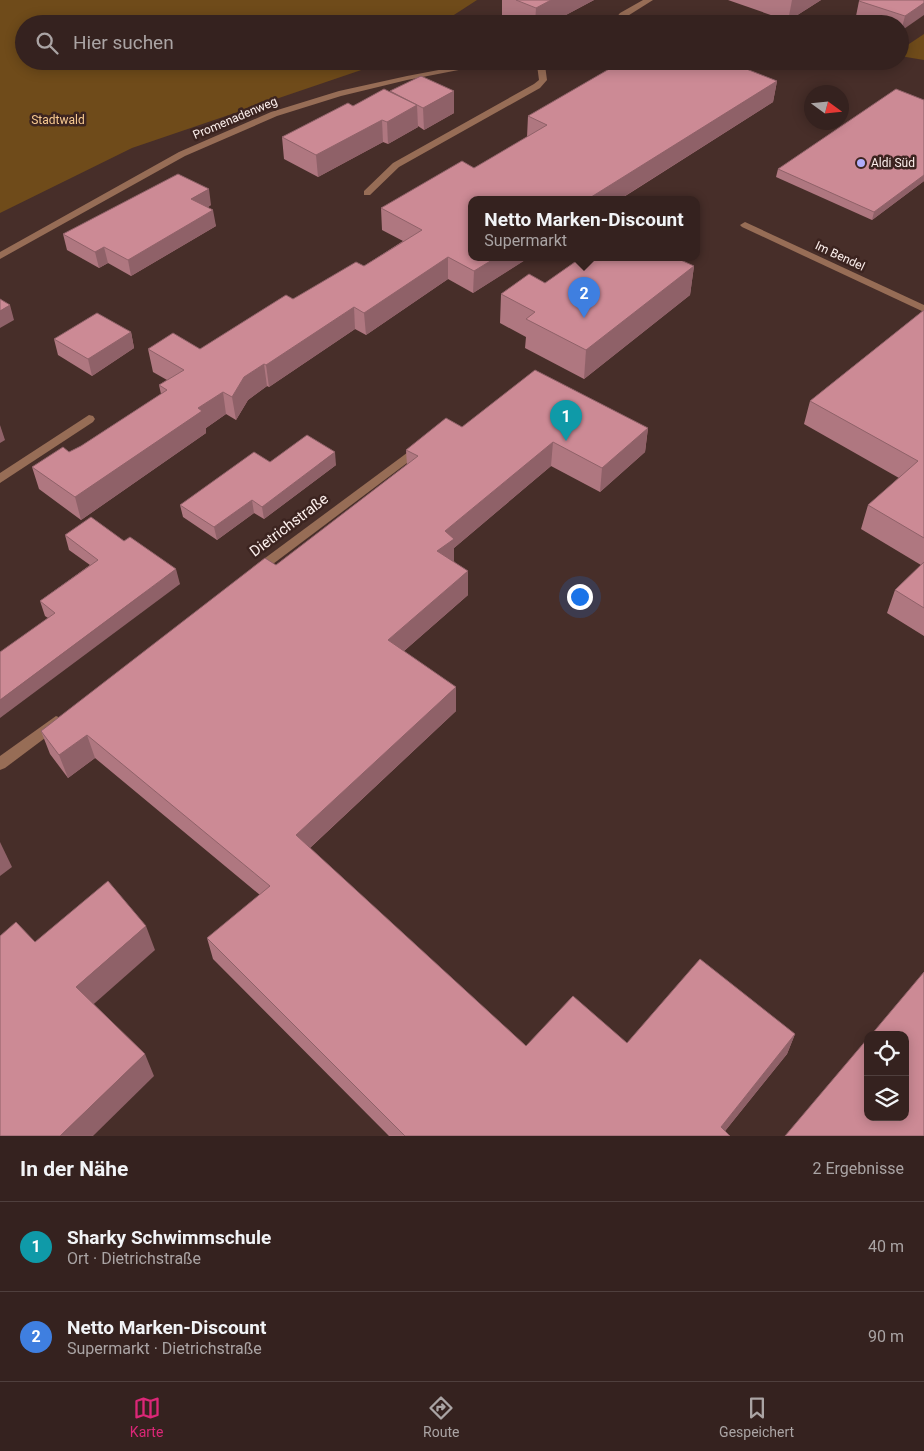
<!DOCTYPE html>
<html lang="de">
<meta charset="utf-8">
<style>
body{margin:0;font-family:Roboto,sans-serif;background:#402f2c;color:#f1f3f6}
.controls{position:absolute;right:15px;bottom:15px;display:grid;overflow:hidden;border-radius:10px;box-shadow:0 2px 12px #0003}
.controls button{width:45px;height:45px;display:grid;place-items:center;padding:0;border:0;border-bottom:1px solid #4f3f3d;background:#35221f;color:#f1f3f6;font:25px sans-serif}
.compass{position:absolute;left:804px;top:85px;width:45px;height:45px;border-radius:50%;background:#35221f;box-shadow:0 2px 12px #0003;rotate:105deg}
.you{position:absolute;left:579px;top:596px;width:18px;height:18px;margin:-12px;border:4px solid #fff;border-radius:50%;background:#1a73e8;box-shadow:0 0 0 8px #1a73e833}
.badge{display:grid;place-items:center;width:32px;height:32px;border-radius:50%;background:#db2777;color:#fff;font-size:16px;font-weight:700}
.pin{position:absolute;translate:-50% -41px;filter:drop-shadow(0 1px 2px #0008)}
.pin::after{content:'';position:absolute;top:26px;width:18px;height:15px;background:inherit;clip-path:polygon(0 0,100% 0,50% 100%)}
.popup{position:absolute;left:468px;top:196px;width:232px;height:65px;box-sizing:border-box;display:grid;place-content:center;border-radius:10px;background:#35221f;filter:drop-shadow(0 1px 4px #0005);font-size:16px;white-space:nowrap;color:#aaa4a4}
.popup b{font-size:19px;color:#f1f3f6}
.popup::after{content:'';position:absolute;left:50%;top:100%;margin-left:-10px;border:10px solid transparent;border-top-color:#35221f}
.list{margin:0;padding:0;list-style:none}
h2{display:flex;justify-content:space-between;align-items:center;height:65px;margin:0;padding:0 20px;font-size:21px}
h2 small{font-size:16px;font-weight:400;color:#aaa4a4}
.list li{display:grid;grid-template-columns:32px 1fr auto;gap:15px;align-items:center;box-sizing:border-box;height:90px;padding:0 20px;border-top:1px solid #4f3f3d}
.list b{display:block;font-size:19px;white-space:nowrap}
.list p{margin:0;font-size:16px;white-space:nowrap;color:#aaa4a4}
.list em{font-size:16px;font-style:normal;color:#aaa4a4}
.icon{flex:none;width:28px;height:28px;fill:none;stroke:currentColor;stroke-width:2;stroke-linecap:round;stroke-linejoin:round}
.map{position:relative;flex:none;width:924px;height:1136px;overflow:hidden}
.search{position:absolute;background:#35221f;box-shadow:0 2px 12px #0003;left:15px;right:15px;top:15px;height:55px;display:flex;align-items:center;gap:12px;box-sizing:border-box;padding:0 18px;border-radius:28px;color:#aaa4a4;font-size:19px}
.sheet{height:245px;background:#35221f}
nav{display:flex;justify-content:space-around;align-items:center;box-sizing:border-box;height:70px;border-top:1px solid #4f3f3d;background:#35221f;font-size:14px;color:#aaa4a4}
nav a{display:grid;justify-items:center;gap:2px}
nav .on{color:#db2777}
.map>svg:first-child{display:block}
.green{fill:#6f4b1a}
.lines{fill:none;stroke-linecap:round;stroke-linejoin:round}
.minor{fill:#976d56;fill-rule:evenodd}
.wall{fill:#af7780}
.shaded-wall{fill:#8f6168}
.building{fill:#cc8a95;stroke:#8f6168}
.poi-dot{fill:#b1adfa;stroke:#3c2420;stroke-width:2}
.labels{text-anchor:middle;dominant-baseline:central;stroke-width:5;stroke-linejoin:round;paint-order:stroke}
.far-street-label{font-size:12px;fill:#fdf0ed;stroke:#3c2420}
.far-park-label{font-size:12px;fill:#f8ca92;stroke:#3c2420}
.far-poi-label{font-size:12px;fill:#fdf0ed;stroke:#3c2420;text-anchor:start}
.street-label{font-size:15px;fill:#fdf0ed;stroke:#3c2420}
</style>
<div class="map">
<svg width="924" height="1136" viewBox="0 0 924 1136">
<rect width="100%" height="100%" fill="#472e29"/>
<g class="green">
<polygon points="0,0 477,0 440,24 24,24 24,61 382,61 376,65 132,148 0,213"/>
<polygon points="924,34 924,60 900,56 900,50"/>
</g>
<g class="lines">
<g class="minor">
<polygon points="643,0 653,0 626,17 619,24 611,24 620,13"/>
<polygon points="486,61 505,61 407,80 341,96 277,116 185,156 0,259 0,252 179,152 271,112 339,91 407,76"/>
<polygon points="539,61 547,61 545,65 547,80 540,88 399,167 370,195 364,195 364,191 393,163 534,84 539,80 537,65"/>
<polygon points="745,222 924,305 924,312 742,227 740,225"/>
<polygon points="89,415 93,416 95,419 93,422 0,483 0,473"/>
<polygon points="419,444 425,448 423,451 261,573 253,573 251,570 253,567"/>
<polygon points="56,716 61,718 63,722 61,726 5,768 0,770 0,756"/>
</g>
</g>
<g class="wall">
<polygon points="502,0 594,0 549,24 516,24 502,18"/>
<polygon points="728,0 821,0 788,21"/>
<polygon points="924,0 901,31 900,31 900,24 879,24 856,16 859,1"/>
<polygon points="654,65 777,81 773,102 473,293 448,279 366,335 355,329 269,387 267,386 248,400 236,420 226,414 206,428 206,433 81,520 39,489 32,467 69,452 81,446 161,394 159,385 167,380 153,372 148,349 200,349 293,299 364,266 403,241 382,230 381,208 474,168 527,137 528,116"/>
<polygon points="390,92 454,113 424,130 418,126 418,127 388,144 383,142 318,177 284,159 282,137 353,106"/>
<polygon points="924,100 924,181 872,220 776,177 778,169"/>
<polygon points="211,205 208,207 216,226 131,276 108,263 99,268 67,250 63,234"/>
<polygon points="694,266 690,295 584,379 525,348 526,337 500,323 501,294 545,283"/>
<polygon points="924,310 924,636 887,613 895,590 921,565 861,529 868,505 899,478 804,424 810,401"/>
<polygon points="131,332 134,348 92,376 58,355 54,339"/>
<polygon points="462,427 648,428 645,452 600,492 551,466 454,548 454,561 468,595 404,651 456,711 310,848 526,1046 627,1043 795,1034 787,1054 725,1131 730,1136 389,1136 213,959 207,938 260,895 95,758 68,778 50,754 41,731 276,565 407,465 406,450"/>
<polygon points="270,462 336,465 264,519 254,513 217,540 183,517 180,505"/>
<polygon points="65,535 180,584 48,618 45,616 40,601 90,565 69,550"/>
</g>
<g class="shaded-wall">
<polygon points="551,0 594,0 549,24 535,24 536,8"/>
<polygon points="792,0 821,0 788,21"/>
<polygon points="924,3 924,15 901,31 905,16"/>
<polygon points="777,81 773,102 620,199 588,199"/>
<polygon points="454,91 454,113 424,130 423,108"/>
<polygon points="417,105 418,127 388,144 387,122"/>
<polygon points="382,120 383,142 318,177 316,155"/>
<polygon points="924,175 924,181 872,220 874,212"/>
<polygon points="209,189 211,205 194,215 191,199"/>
<polygon points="213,210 216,226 131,276 128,260"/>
<polygon points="104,247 108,263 99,268 95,252"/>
<polygon points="448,257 448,279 366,335 364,313"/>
<polygon points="497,257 530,257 473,293 474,271"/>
<polygon points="694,266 690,295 584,379 586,350"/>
<polygon points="10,305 14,320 0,328 0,311"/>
<polygon points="354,307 355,329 269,387 266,365"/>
<polygon points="131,332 134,348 92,376 88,359"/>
<polygon points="264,364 267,386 248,400 236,420 232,397 244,377"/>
<polygon points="223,392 226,414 206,428 206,433 81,520 75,497 198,408"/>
<polygon points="0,425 5,440 0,443"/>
<polygon points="648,428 645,452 600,492 602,468"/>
<polygon points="553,442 551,466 454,548 454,563 437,551 445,531"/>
<polygon points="335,452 336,465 264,519 262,507"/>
<polygon points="252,500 254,513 217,540 214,527"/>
<polygon points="176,569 180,584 0,718 0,700"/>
<polygon points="468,571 468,595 389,664 388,640"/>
<polygon points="456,687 456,711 300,857 296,835"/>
<polygon points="87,735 95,758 68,778 59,755"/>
<polygon points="0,842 12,867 0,876"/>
<polygon points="146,926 155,950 87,1010 76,987"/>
<polygon points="795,1034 787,1054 721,1136 721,1127"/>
<polygon points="145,1054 154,1076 93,1136 60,1136"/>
</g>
<g class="building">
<polygon points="516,0 551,0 536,8"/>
<polygon points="860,0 924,0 924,3 905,16 859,1"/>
<polygon points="623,61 646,61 654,65 660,61 726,61 777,81 588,199 472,199 472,257 497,257 474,271 448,257 364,313 354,307 266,365 264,364 244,377 232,397 223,392 198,408 202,411 75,497 32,467 63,447 69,452 81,446 167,390 159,385 184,370 148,349 173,333 200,349 286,295 293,299 356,262 364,266 422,230 381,208 462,161 474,168 547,125 528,116"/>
<polygon points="421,76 454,91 423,108 390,91"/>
<polygon points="384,89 417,105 387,122 382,120 316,155 282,137 348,103 353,106"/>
<polygon points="896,89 924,100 924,175 874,212 778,169"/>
<polygon points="178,174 209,189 191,199 213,210 128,260 104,247 95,252 63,234"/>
<polygon points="582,257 674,257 694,266 586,350 526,319 535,312 501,294 529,274 545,283"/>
<polygon points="0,299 10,305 0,311"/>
<polygon points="924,310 924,538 868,505 918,461 810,401"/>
<polygon points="97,313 131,332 88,359 54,339"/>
<polygon points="535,370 648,428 602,468 553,442 445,531 454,539 437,551 468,571 388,640 456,687 296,835 526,1046 573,996 627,1043 700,959 795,1034 721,1127 730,1136 405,1136 207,938 270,886 87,735 59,755 41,731 265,558 276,565 418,456 406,450 446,418 462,427"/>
<polygon points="307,435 335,452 262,507 252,500 214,527 180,505 254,452 270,462"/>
<polygon points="91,517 124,541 130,537 176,569 0,700 0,652 55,613 40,601 98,560 65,535"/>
<polygon points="924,562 924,608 895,590"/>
<polygon points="108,881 146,926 76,987 145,1054 60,1136 0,1136 0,936 16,922 35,942"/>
<polygon points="924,972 924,1136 785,1136 868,1038 868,1117 905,1117 905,1035 871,1035"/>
</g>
<circle class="poi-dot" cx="861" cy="163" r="5"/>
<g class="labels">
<g class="far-street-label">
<text transform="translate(235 118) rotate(-23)">Promenadenweg</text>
<text transform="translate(840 256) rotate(25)">Im Bendel</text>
</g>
<g class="far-park-label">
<text x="58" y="120">Stadtwald</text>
</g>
<g class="far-poi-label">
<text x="871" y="163">Aldi Süd</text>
</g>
<g class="street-label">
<text transform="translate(289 525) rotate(-37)">Dietrichstraße</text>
</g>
</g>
</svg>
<div class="controls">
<button><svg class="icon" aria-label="locate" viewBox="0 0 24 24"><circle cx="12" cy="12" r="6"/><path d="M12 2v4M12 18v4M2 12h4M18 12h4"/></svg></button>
<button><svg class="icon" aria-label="layers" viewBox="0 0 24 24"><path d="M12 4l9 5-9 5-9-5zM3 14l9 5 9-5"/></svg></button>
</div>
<svg class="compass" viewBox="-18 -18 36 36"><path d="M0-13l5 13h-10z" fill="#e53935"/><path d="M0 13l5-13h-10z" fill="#aaa4a4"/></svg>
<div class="you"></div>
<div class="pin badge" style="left:566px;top:441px;background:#0f9aa8">1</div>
<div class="pin badge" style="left:584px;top:318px;background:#3f7fe0">2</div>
<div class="popup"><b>Netto Marken-Discount</b>Supermarkt</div>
<div class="search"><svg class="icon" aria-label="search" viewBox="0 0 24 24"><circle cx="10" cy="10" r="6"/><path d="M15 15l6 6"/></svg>Hier suchen</div>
</div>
<section class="sheet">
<h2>In der Nähe<small>2 Ergebnisse</small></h2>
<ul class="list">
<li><span class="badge" style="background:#0f9aa8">1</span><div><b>Sharky Schwimmschule</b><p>Ort · Dietrichstraße</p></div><em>40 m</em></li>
<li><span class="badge" style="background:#3f7fe0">2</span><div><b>Netto Marken-Discount</b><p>Supermarkt · Dietrichstraße</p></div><em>90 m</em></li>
</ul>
</section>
<nav>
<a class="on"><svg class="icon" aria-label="map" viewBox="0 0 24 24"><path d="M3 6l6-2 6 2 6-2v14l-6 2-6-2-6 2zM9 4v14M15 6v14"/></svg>Karte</a>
<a><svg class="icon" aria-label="directions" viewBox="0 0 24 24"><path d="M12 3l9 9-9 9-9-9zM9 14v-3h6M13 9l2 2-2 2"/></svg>Route</a>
<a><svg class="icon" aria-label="saved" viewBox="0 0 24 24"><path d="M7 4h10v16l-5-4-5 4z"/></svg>Gespeichert</a>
</nav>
